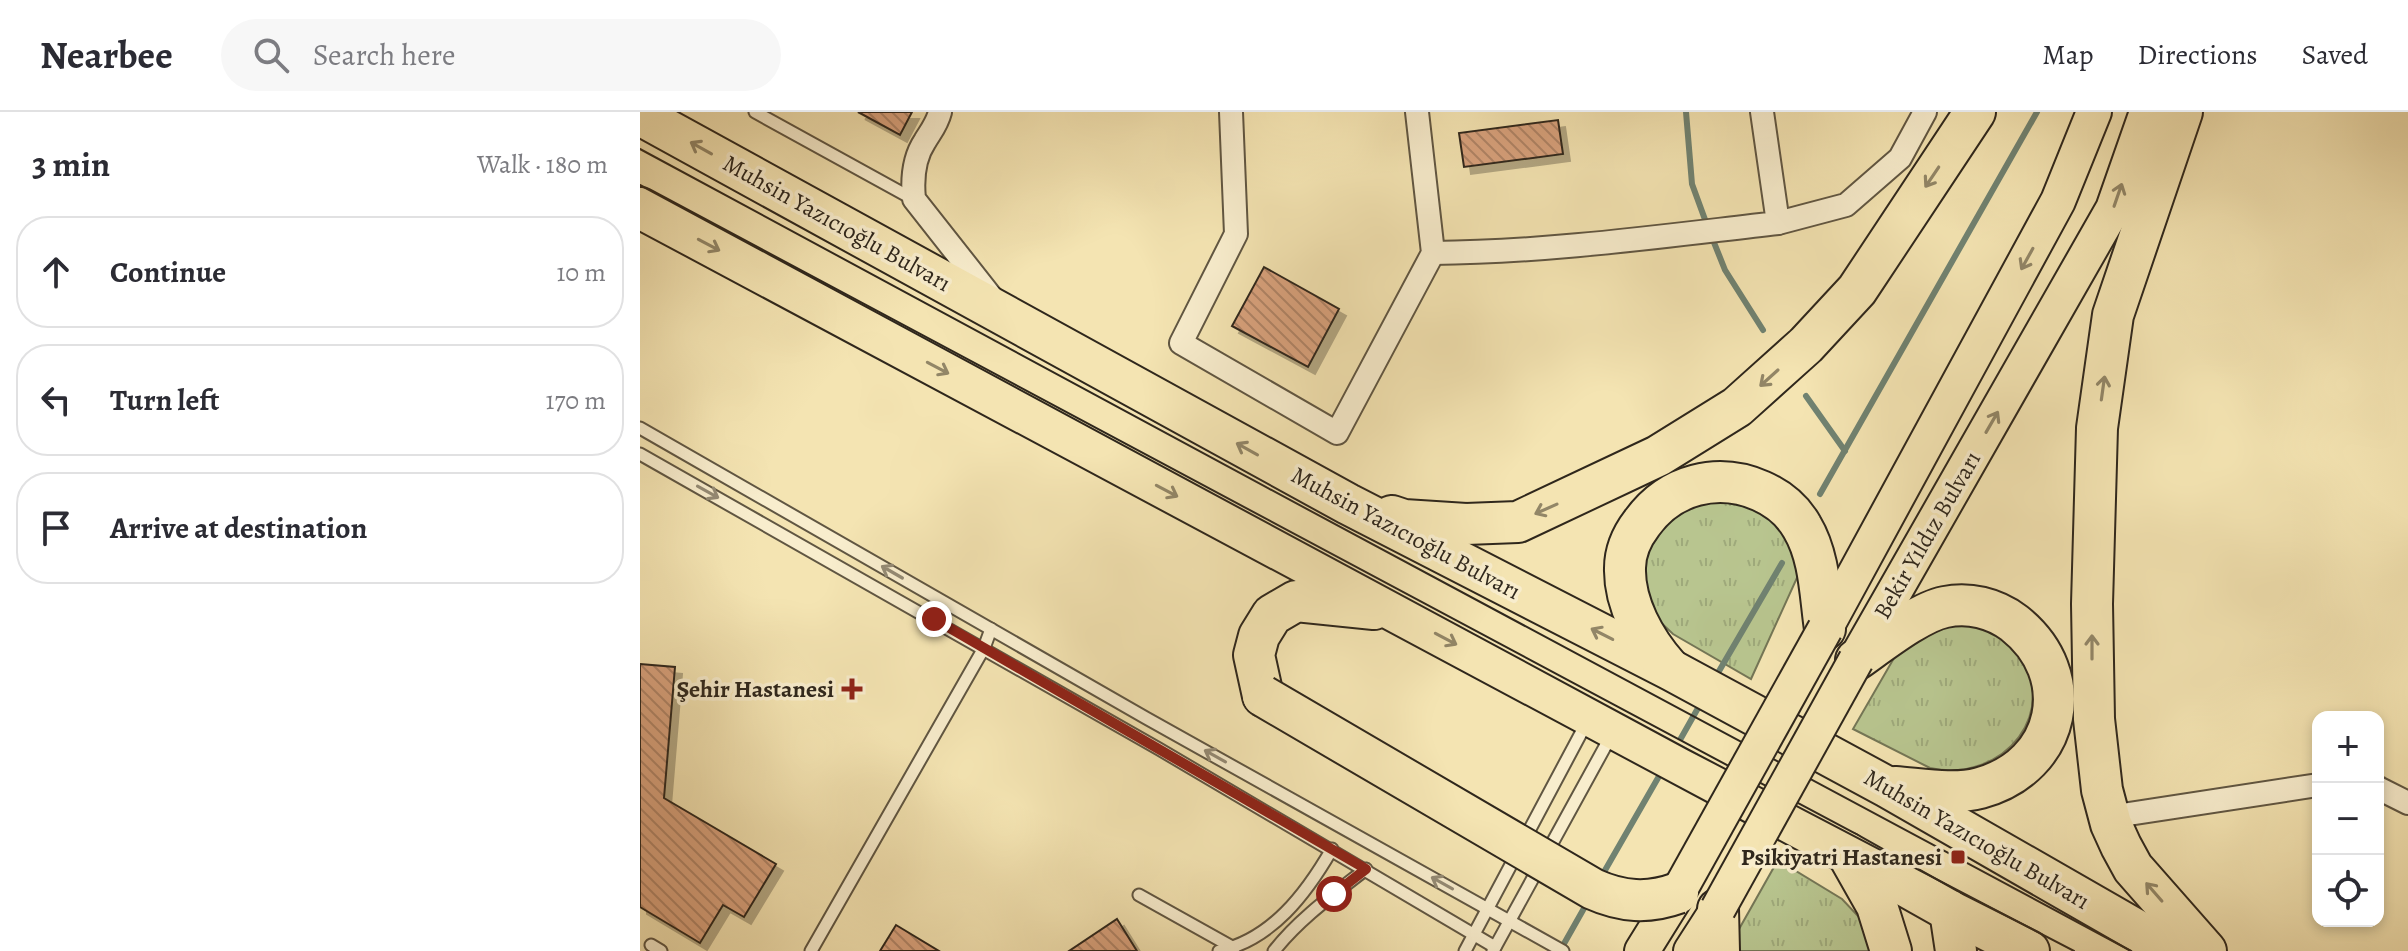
<!DOCTYPE html>
<meta charset="utf-8">
<style>
body{margin:0;font-family:Alegreya,serif;background:#f7f7f7;color:#2b2b33}
.controls{position:absolute;right:24px;bottom:24px;display:grid;overflow:hidden;border-radius:16px;box-shadow:0 4px 12px #0003}
.controls button{width:72px;height:72px;display:grid;place-items:center;padding:0;border:0;border-bottom:2px solid #e1e1e2;background:#fff;color:#2b2b33;font:40px sans-serif}
.stop{position:absolute;width:24px;height:24px;margin:-18px;border:6px solid #8f2418;border-radius:50%;background:#fff}
.stop.end{background:#8f2418;border-color:#fff;box-shadow:0 2px 8px #0008}
.list{margin:0;padding:0;list-style:none}
h2{display:flex;justify-content:space-between;align-items:center;height:104px;margin:0;padding:0 32px;font-size:34px}
h2 small{font-size:26px;font-weight:400;color:#7c7c81}
.list li{display:grid;grid-template-columns:52px 1fr auto;gap:24px;align-items:center;box-sizing:border-box;height:112px;margin:0 16px 16px;padding:0 16px;border:2px solid #e1e1e2;border-radius:32px}
.list b{display:block;font-size:30px;white-space:nowrap}
.list em{font-size:26px;font-style:normal;color:#7c7c81}
.icon{flex:none;width:44px;height:44px;fill:none;stroke:currentColor;stroke-width:2;stroke-linecap:round;stroke-linejoin:round}
.map{position:relative;flex:none;width:1768px;height:839px;overflow:hidden}
header{display:flex;align-items:center;gap:48px;box-sizing:border-box;height:112px;padding:0 40px;background:#fff;border-bottom:2px solid #e1e1e2}
header strong{font-size:38px}
nav{display:flex;gap:44px;margin-inline-start:auto;font-size:28px}
.search{width:560px;height:72px;background:#f7f7f7;display:flex;align-items:center;gap:20px;box-sizing:border-box;padding:0 28px;border-radius:44px;color:#7c7c81;font-size:30px}
main{display:flex}
aside{flex:1;background:#fff}
.map>svg:first-child{display:block}
.grass{fill:url(#grass-tufts);stroke:#747656;stroke-width:2}
.lines{fill:none;stroke-linecap:round;stroke-linejoin:round}
.stream{stroke:#708271;stroke-width:6}
.building{fill:url(#building-back-hatch);stroke:#2f271c;stroke-width:2;filter:url(#shadow)}
.lane-casing{stroke:#605642;stroke-width:15}
.street-casing{stroke:#605642;stroke-width:26}
.primary-casing{stroke:#2f271c;stroke-width:38}
.highway-casing{stroke:#2f271c;stroke-width:44}
.lane{stroke:#f8edcd;stroke-width:11}
.street{stroke:#f8edcd;stroke-width:22}
.primary{stroke:#f4e4b2;stroke-width:34}
.highway{stroke:#f4e4b2;stroke-width:40}
.tram{stroke:#2f271c;stroke-width:2}
.primary-bridge-casing{stroke:#2f271c;stroke-width:38;stroke-linecap:butt}
.highway-bridge-casing{stroke:#2f271c;stroke-width:44;stroke-linecap:butt}
.primary-bridge{stroke:#f4e4b2;stroke-width:34}
.highway-bridge{stroke:#f4e4b2;stroke-width:40}
.oneway{stroke:#928667}
.oneway2{stroke:#948a74}
.route{stroke:#8f2418;stroke-width:10}
.poi-dot{fill:#8f2418;stroke:#f8edcd;stroke-width:3}
.labels{text-anchor:middle;dominant-baseline:central;stroke-width:7;stroke-linejoin:round;paint-order:stroke}
.street-label{font-size:24px;fill:#2f271c;stroke:#f8edcd}
.poi-label{font-size:24px;font-weight:bold;fill:#2f271c;stroke:#f8edcd;text-anchor:end}
</style>
<header>
<strong>Nearbee</strong>
<div class="search"><svg class="icon" aria-label="search" viewBox="0 0 24 24"><circle cx="10" cy="10" r="6"/><path d="M15 15l6 6"/></svg>Search here</div>
<nav><a>Map</a><a>Directions</a><a>Saved</a></nav>
</header>
<main>
<aside>
<h2>3 min<small>Walk · 180 m</small></h2>
<ul class="list">
<li><svg class="icon" aria-label="ahead" viewBox="0 0 24 24"><path d="M12 20V5M6 11l6-6 6 6"/></svg><div><b>Continue</b></div><em>10 m</em></li>
<li><svg class="icon" aria-label="left" viewBox="0 0 24 24"><path d="M17 20v-9H6M10 6l-5 5 5 5"/></svg><div><b>Turn left</b></div><em>170 m</em></li>
<li><svg class="icon" aria-label="arrive" viewBox="0 0 24 24"><path d="M6 21V4h12l-3 4 3 4H6"/></svg><div><b>Arrive at destination</b></div></li>
</ul>
</aside>
<div class="map">
<svg width="1768" height="839" viewBox="0 0 1768 839">
<defs>
<pattern id="grass-tufts" width="24" height="20" patternUnits="userSpaceOnUse" patternTransform="scale(2)"><rect width="24" height="20" fill="#b8c58f"/><path d="M3 7l-1-3M5 7V3M7 7l1-3M15 17l-1-3M17 17v-4M19 17l1-3" fill="none" stroke="#9ea97b"/></pattern>
<pattern id="building-back-hatch" width="6" height="6" patternUnits="userSpaceOnUse" patternTransform="scale(2)"><rect width="6" height="6" fill="#d9a27d"/><path d="M-1 5l2 2M0 0l6 6M5-1l2 2" fill="none" stroke="#b08466"/></pattern>
<filter id="shadow"><feDropShadow dx="7" dy="7" stdDeviation="0" flood-color="#0004"/></filter>
</defs>
<rect width="100%" height="100%" fill="#f4e4b2"/>
<filter id="stains"><feTurbulence type="fractalNoise" baseFrequency=".0025" numOctaves="4"/><feColorMatrix values="0 0 0 0 .2 0 0 0 0 .09 0 0 0 0 .02 0 0 0 .5 -.17"/></filter>
<radialGradient id="worn" r=".72"><stop offset=".6" stop-color="#630" stop-opacity="0"/><stop offset="1" stop-color="#630" stop-opacity=".3"/></radialGradient>
<g class="grass">
<polygon points="1064,380 1137,405 1161,457 1111,567 1033,522 1016,506 1009,497 999,434"/>
<path d="M1338 511C1349 518 1366 525 1374 535 1425 598 1364 672 1290 656L1213 617 1265 527 1287 516Z"/>
<polygon points="1138,748 1202,787 1219,805 1233,839 1089,839 1094,826"/>
</g>
<g class="lines">
<g class="stream">
<polyline points="1046,0 1052,72 1067,113"/>
<polyline points="1071,123 1085,158 1123,218"/>
<polyline points="1166,284 1205,339"/>
<polyline points="1180,382 1397,0"/>
<polyline points="1075,566 1142,451"/>
<polyline points="1036,635 1062,589"/>
<polyline points="960,767 1022,659"/>
<polyline points="921,837 947,791"/>
</g>
</g>
<g class="building">
<polygon points="218,0 272,0 260,23"/>
<polygon points="918,8 923,42 824,55 819,21"/>
<polygon points="624,155 699,197 668,255 592,214"/>
<polygon points="0,552 35,555 24,686 136,752 104,805 83,793 60,831 0,795"/>
<polygon points="477,807 497,839 429,839"/>
<polygon points="256,813 299,839 240,839"/>
</g>
<g class="lines">
<defs>
<g id="lane">
<polyline points="115,0 273,87"/>
<polyline points="0,316 506,606 923,839"/>
<polyline points="0,342 519,637 855,835"/>
<polyline points="499,783 594,836"/>
<polyline points="11,833 21,839"/>
<polyline points="171,839 344,536 351,517"/>
<path d="M579 839C632 827 666 782 692 737"/>
<path d="M634 839C659 807 694 782 726 757"/>
<polyline points="825,839 948,608"/>
<polyline points="853,839 972,622"/>
</g>
<g id="street">
<path d="M300 0C297 12 291 19 285 29 273 47 272 67 274 87L352 186"/>
<polyline points="591,0 596,122 541,231 697,321 793,141 777,0"/>
<polyline points="1138,111 1206,93 1260,46 1285,0"/>
<path d="M793 141C909 140 1023 124 1138 111L1122 0"/>
<polyline points="1738,676 1768,691"/>
<polyline points="1469,705 1678,673"/>
</g>
<g id="primary">
<polyline points="1185,517 1418,89 1454,0"/>
<polyline points="1216,547 1473,97 1507,0"/>
<polyline points="1002,839 1038,781"/>
<polyline points="1051,839 1078,797"/>
</g>
<g id="highway">
<polyline points="1542,0 1473,203 1457,316 1452,492 1454,607 1462,678 1471,712 1481,734 1493,756 1566,839"/>
<polyline points="0,3 708,392 1031,558 1247,675 1533,839"/>
<polyline points="0,96 1207,741 1310,799 1389,839"/>
<polyline points="752,404 764,408 826,412 878,410 1018,344 1097,295 1166,233 1217,178 1335,0"/>
<path d="M1216 548C1239 532 1279 500 1305 495 1329 490 1354 496 1374 511 1440 563 1421 654 1340 676 1314 683 1282 677 1255 675"/>
<path d="M1028 555C1005 529 984 492 985 456 985 439 992 424 1002 411 1030 372 1078 360 1121 379 1139 387 1153 399 1162 415 1180 445 1180 483 1185 517"/>
<polyline points="623,584 614,543 619,524 632,503 656,489 734,497"/>
<polyline points="1207,741 1237,794 1251,839"/>
<polyline points="1078,797 1079,839"/>
<polyline points="1310,799 1316,839"/>
</g>
</defs>
<use href="#lane" class="lane-casing"/>
<use href="#street" class="street-casing"/>
<use href="#primary" class="primary-casing"/>
<use href="#highway" class="highway-casing"/>
<use href="#lane" class="lane"/>
<use href="#street" class="street"/>
<use href="#primary" class="primary"/>
<use href="#highway" class="highway"/>
<g class="tram">
<path d="M0 37C495 308 995 570 1491 839"/>
<polyline points="0,73 1049,638 1434,839"/>
</g>
<defs>
<g id="primary-bridge">
<polyline points="1038,781 1185,517"/>
<polyline points="1078,797 1216,548"/>
</g>
<path id="highway-bridge" d="M623 584 953 777C982 790 1008 792 1038 781"/>
</defs>
<use href="#primary-bridge" class="primary-bridge-casing"/>
<use href="#highway-bridge" class="highway-bridge-casing"/>
<use href="#primary-bridge" class="primary-bridge"/>
<use href="#highway-bridge" class="highway-bridge"/>
</g>
<defs><path id="oneway-shaft" d="M-6 0H5M1.5-3L5.5 0L1.5 3" fill="none" stroke-width="1.6" stroke-linecap="round" stroke-linejoin="round" transform="scale(2)"/></defs>
<g class="oneway">
<use href="#oneway-shaft" transform="translate(61 36) rotate(-151)"/>
<use href="#oneway-shaft" transform="translate(1292 65) rotate(124)"/>
<use href="#oneway-shaft" transform="translate(1478 83) rotate(-71)"/>
<use href="#oneway-shaft" transform="translate(69 133) rotate(28)"/>
<use href="#oneway-shaft" transform="translate(1387 147) rotate(119)"/>
<use href="#oneway-shaft" transform="translate(298 256) rotate(28)"/>
<use href="#oneway-shaft" transform="translate(1129 266) rotate(138)"/>
<use href="#oneway-shaft" transform="translate(1463 276) rotate(-82)"/>
<use href="#oneway-shaft" transform="translate(1352 310) rotate(-60)"/>
<use href="#oneway-shaft" transform="translate(607 337) rotate(-151)"/>
<use href="#oneway-shaft" transform="translate(527 379) rotate(28)"/>
<use href="#oneway-shaft" transform="translate(906 397) rotate(156)"/>
<use href="#oneway-shaft" transform="translate(962 522) rotate(-153)"/>
<use href="#oneway-shaft" transform="translate(806 527) rotate(28)"/>
<use href="#oneway-shaft" transform="translate(1452 535) rotate(-90)"/>
<use href="#oneway-shaft" transform="translate(1514 780) rotate(-131)"/>
</g>
<g class="oneway2">
<use href="#oneway-shaft" transform="translate(68 380) rotate(29)"/>
<use href="#oneway-shaft" transform="translate(252 460) rotate(-150)"/>
<use href="#oneway-shaft" transform="translate(575 644) rotate(-151)"/>
<use href="#oneway-shaft" transform="translate(802 771) rotate(-151)"/>
</g>
<g class="lines">
<polyline class="route" points="294,507 726,757 694,782"/>
</g>
<g class="poi-dot">
<path d="M208 565h8v8h8v8h-8v8h-8v-8h-8v-8h8z"/>
<rect x="1310" y="737" width="16" height="16" rx="4"/>
</g>
<g class="labels">
<g class="street-label">
<text transform="translate(197 111) rotate(29)">Muhsin Yazıcıoğlu Bulvarı</text>
<text transform="translate(766 421) rotate(28)">Muhsin Yazıcıoğlu Bulvarı</text>
<text transform="translate(1287 423) rotate(-60)">Bekir Yıldız Bulvarı</text>
<text transform="translate(1337 727) rotate(30)">Muhsin Yazıcıoğlu Bulvarı</text>
</g>
<g class="poi-label">
<text x="194" y="577">Şehir Hastanesi</text>
<text x="1302" y="745">Psikiyatri Hastanesi</text>
</g>
</g>
<rect width="100%" height="100%" filter="url(#stains)"/>
<rect width="100%" height="100%" fill="url(#worn)"/>
</svg>
<div class="controls">
<button>+</button>
<button>−</button>
<button><svg class="icon" aria-label="locate" viewBox="0 0 24 24"><circle cx="12" cy="12" r="6"/><path d="M12 2v4M12 18v4M2 12h4M18 12h4"/></svg></button>
</div>
<div class="stop" style="left:694px;top:782px"></div>
<div class="stop end" style="left:294px;top:507px"></div>
</div>
</main>
